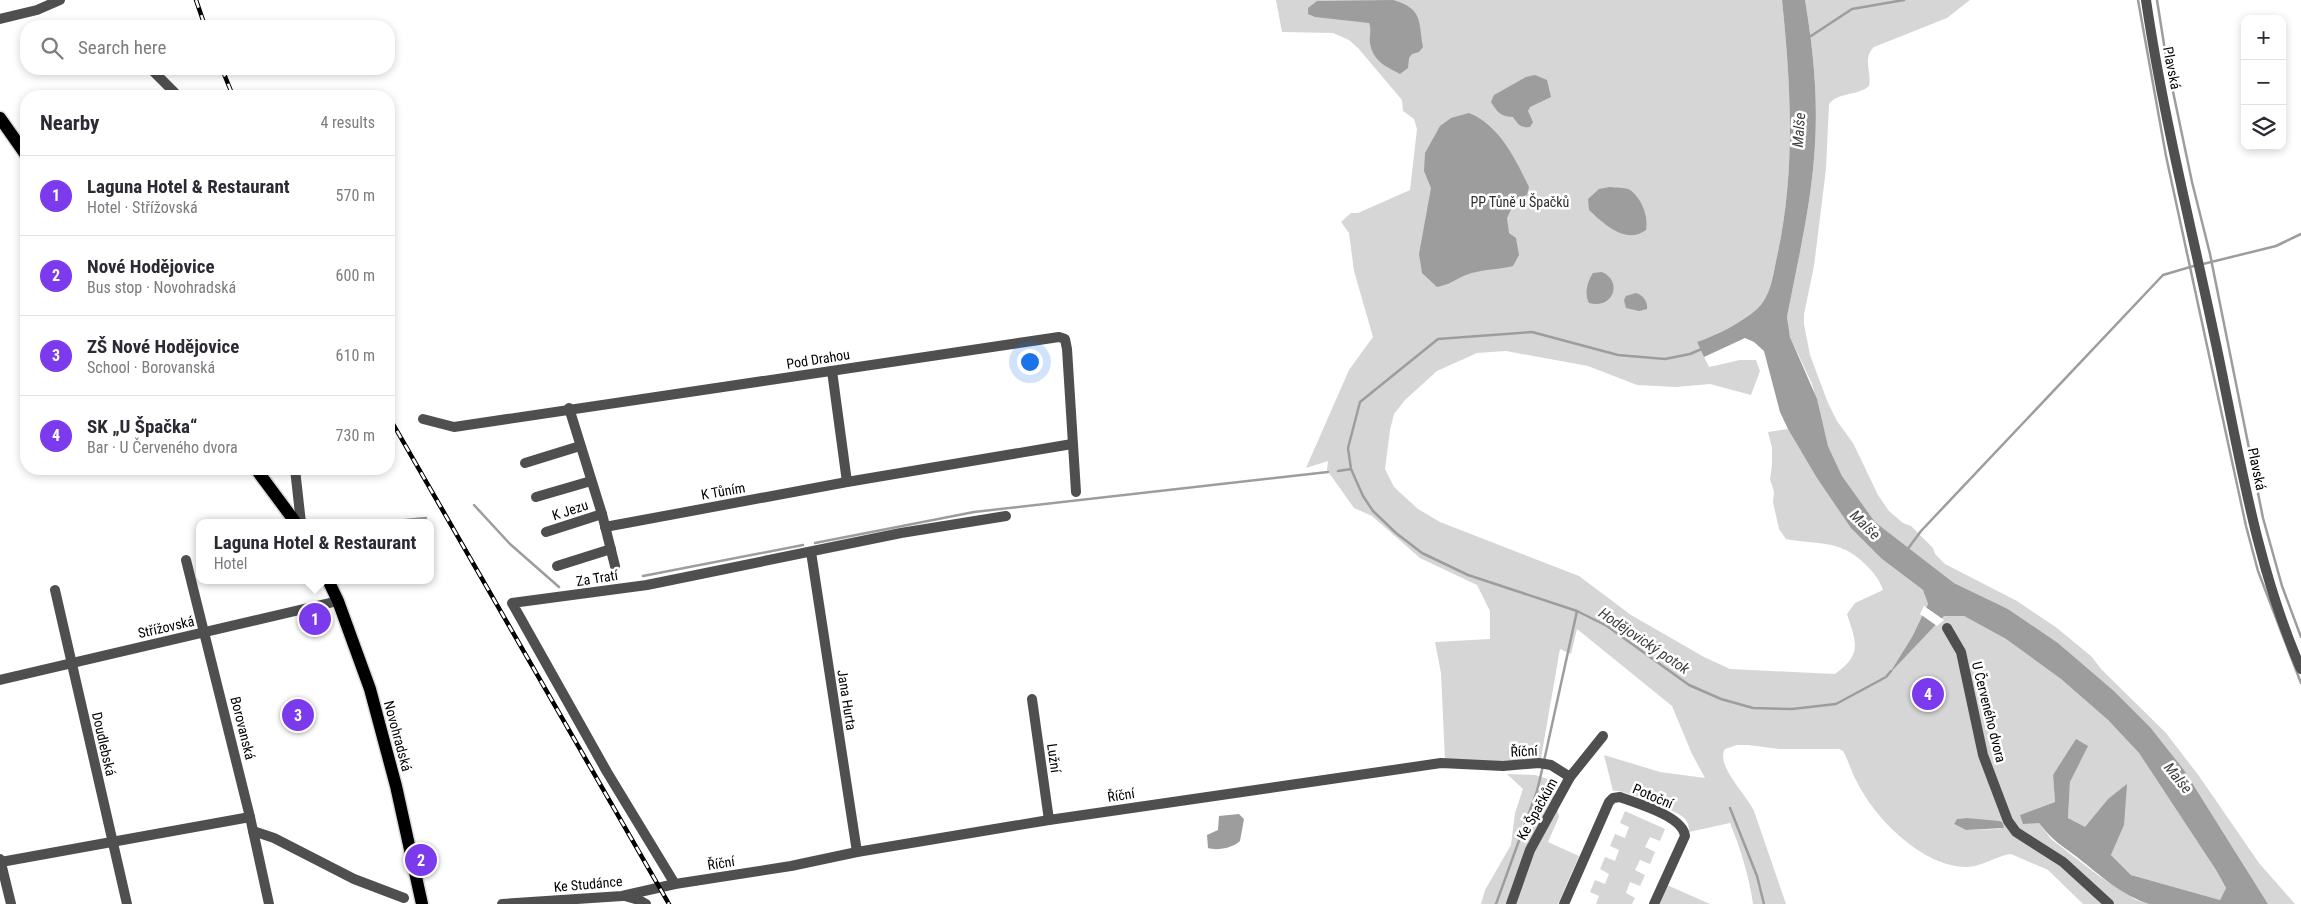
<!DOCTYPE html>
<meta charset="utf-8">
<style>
body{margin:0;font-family:"Roboto Condensed",sans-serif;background:#f7f7f7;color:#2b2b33}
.controls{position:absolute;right:15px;top:15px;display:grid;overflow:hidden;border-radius:10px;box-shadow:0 2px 8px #0003}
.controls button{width:45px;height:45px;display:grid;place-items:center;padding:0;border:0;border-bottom:1px solid #e1e1e2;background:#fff;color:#2b2b33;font:25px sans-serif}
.you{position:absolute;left:1029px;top:361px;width:18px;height:18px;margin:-12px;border:4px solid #fff;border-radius:50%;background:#1a73e8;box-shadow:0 0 0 8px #1a73e833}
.badge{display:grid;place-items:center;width:32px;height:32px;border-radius:50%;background:#7c3aed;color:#fff;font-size:16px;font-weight:700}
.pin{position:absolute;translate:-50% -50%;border:2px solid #fff;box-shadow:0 1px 5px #0006}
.popup{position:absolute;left:196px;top:519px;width:238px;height:65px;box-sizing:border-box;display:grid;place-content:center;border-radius:10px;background:#fff;filter:drop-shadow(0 1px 4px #0005);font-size:16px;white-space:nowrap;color:#7c7c81}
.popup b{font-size:19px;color:#2b2b33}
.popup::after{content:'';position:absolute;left:50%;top:100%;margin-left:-10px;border:10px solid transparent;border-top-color:#fff}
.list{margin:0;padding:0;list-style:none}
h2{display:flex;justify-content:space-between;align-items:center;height:65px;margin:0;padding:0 20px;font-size:21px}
h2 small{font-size:16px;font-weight:400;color:#7c7c81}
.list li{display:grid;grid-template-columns:32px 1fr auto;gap:15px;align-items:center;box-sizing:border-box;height:80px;padding:0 20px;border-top:1px solid #e1e1e2}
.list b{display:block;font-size:19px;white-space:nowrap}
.list p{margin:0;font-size:16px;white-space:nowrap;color:#7c7c81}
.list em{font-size:16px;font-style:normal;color:#7c7c81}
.icon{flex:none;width:28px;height:28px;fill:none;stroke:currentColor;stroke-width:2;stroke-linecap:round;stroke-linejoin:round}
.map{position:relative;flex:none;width:2301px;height:904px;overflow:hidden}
.search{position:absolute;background:#fff;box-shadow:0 2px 8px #0003;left:20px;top:20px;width:375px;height:55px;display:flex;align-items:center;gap:12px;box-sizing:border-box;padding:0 18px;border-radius:20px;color:#7c7c81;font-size:19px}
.panel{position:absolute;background:#fff;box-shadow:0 2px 8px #0003;left:20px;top:90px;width:375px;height:385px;border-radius:20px}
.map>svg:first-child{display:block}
.green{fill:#d6d6d6;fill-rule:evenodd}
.water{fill:#9d9d9d}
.pier{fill:#fff}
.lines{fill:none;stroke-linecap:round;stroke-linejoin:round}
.stream{stroke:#9d9d9d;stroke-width:2.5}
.major-casing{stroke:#dbdbdb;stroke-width:15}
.minor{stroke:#4f4f4f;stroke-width:10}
.major{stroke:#000;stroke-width:12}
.rail-casing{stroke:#000;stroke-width:4.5}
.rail{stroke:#fff;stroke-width:2.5;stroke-dasharray:8;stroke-linecap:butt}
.labels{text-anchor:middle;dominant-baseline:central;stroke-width:5;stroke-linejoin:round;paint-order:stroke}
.street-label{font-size:14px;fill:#000;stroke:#fff}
.park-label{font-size:14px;fill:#2d2d2d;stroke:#fff}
.water-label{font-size:15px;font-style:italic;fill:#3e3e3e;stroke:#fff}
</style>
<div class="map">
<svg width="2301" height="904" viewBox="0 0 2301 904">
<rect width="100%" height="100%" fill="#fff"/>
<g class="green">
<path d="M1276 0H1782C1791 87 1796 174 1776 261 1773 277 1770 297 1757 309 1741 323 1717 335 1697 342L1709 367 1740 360H1756L1760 371 1751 395 1710 384 1676 387 1637 385 1588 366 1506 351 1477 353 1437 371 1405 400 1394 414 1390 430 1385 469 1394 487 1418 509 1440 522 1579 576 1631 615 1704 657 1730 669 1835 674C1863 654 1856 642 1847 614L1855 603 1883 590C1879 579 1874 573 1866 565 1841 539 1818 545 1786 539L1779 529 1773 502 1774 492 1770 479 1772 465V448L1768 432 1788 429 1882 559 1923 590 1928 604 1912 637 1891 671 1943 616H1964L2006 639 2061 679 2108 720 2139 753 2216 870 2226 888 2220 900 2131 875 2111 855 2124 824 2108 799 2085 828 2068 818 2070 782 2087 746 2053 775 2055 802 2020 815 2039 823 2051 839 2099 876 2136 900 2149 904H2083L2048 870 2011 854C1996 856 1983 866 1968 867 1924 868 1875 819 1857 782 1851 772 1849 761 1843 751L1839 749H1779L1748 745H1737L1725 749C1715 765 1747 795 1754 811L1786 904H1753C1749 876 1741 850 1730 823L1689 832C1689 826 1688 821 1683 817 1674 810 1623 789 1613 791L1604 755 1660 772 1705 778 1692 754 1672 706 1577 629 1571 654 1560 649 1541 758 1497 762 1445 760 1441 673 1435 642 1490 639V611L1477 585 1420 558 1372 516 1354 508 1327 470 1328 461 1306 468 1349 370 1373 337 1354 271 1349 233 1341 222 1351 213H1358L1410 190 1417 129 1414 119 1403 111 1402 100 1358 48 1349 40 1333 33 1282 32ZM1967 818 1979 820 2002 829 1966 830 1954 824 1957 819Z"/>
<path d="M1805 0H1970L1947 18 1874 47C1862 58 1872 72 1869 86 1858 96 1838 92 1829 104L1826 169 1814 266 1804 314V324L1810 355 1828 403 1837 421 1853 443 1878 495 1889 511 1903 523 1911 526 1933 548 1935 554 1945 564 2017 601 2057 628 2092 657 2101 669 2166 733 2199 776 2259 863 2295 904H2268L2184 770 2150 727 2114 691 2058 643 2008 609 1954 583 1875 522 1842 476 1828 446 1812 384 1790 337 1787 317C1798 260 1812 202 1815 144 1818 96 1813 47 1805 0Z"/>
<polygon points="1507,774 1535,775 1551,780 1559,817 1548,842 1579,856 1558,904 1481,904 1485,890 1511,845 1515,813 1523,789"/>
<polygon points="1625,811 1665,829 1660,841 1650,837 1645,847 1655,852 1650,864 1640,860 1635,870 1645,875 1640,886 1630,882 1626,893 1635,898 1632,904 1596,904 1599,896 1590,892 1595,880 1605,884 1609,874 1600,869 1605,857 1615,861 1619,850 1610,846 1615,834 1625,838 1629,827 1620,823"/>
<polygon points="1667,885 1710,904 1659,904"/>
</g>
<g class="water">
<path d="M1393 0C1424 9 1418 22 1423 47L1419 52 1412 54 1409 58 1408 68 1400 74C1385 66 1373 61 1370 43 1369 36 1372 30 1369 23L1315 17 1308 14V8L1317 1Z"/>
<path d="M1782 0H1805C1813 47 1818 96 1815 144 1812 202 1798 260 1787 317L1790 337 1817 399 1828 446 1842 476 1875 522 1954 583 2008 609 2058 643 2114 691 2150 727 2184 770 2268 904H2149C2121 895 2100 875 2077 857 2061 845 2052 840 2039 823L2023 824 2020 815 2055 802 2053 775 2076 739 2088 746 2070 782 2068 818 2085 827 2108 799 2127 784 2124 825 2111 855 2131 875 2220 900 2226 888 2216 870 2139 753 2108 720 2061 679 2006 639 1964 616H1944L1889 674 1912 637 1928 604 1923 590 1882 559 1851 528 1817 478 1788 429 1780 412 1764 351 1754 342 1745 338 1704 357 1697 342C1717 335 1741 323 1757 309 1770 297 1773 277 1776 261 1796 174 1791 87 1782 0Z"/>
<path d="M1535 75 1547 80 1551 97 1530 107 1528 111 1533 122 1530 127C1520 128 1518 124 1513 117 1500 116 1498 113 1491 102L1494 95 1526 77Z"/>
<path d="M1469 113C1499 125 1515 158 1529 187L1527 195 1516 199 1507 218 1509 233 1516 238 1519 255 1513 266C1498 270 1481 269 1466 275 1456 279 1449 285 1437 287L1422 273 1419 254 1431 188 1424 171 1425 153 1440 126 1451 118Z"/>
<path d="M1610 187C1616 188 1625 187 1630 190 1641 197 1649 217 1646 230 1626 245 1604 224 1589 210L1588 199 1599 189Z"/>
<path d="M1602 272C1624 282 1612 310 1589 303 1584 294 1587 282 1593 273Z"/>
<path d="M1636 293C1643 295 1648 302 1647 309L1639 311 1626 308 1624 300 1626 296Z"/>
<path d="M1239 814 1244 819 1240 841C1233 848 1217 851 1208 848L1207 835 1218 830 1219 816Z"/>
<polygon points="1967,818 1999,821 2002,822 2004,828 1966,830 1954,824 1957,819"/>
</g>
<polygon class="pier" points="1924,606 1944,620 1937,626 1920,614"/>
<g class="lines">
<g class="stream">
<polyline points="2138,0 2166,156 2246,526 2258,571 2301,683"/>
<polyline points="2157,0 2167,63 2192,182 2210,254 2263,518 2282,586 2301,637"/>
<polyline points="1808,38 1852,9 1904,0"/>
<polyline points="2203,264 2276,246 2301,234"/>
<polyline points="1338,471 1351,469"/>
<polyline points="474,505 510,544 559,587"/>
<polyline points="375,523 426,518"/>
<polyline points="815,543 974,512 1328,472"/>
<polyline points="1907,550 1921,531 2163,275 2197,265"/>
<polyline points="643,576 803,545"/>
<polyline points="1577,611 1468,575 1422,553 1396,533 1373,511 1363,496 1351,469 1348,448 1360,402 1438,339 1532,332 1618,355 1665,359 1690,354 1704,348"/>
<polyline points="1544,761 1577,611 1607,626 1689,685 1721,699 1753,708 1792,709 1836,704 1886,677 1891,671"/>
<polyline points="1730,808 1757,876 1764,904"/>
<polyline points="1496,904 1537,791 1543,766"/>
</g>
<defs>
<g id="major">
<polyline points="0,118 26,155"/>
<polyline points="256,469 296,523"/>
<polyline points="328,580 338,601 370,689 396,786 422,904"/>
</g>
</defs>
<use href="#major" class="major-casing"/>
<g class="minor">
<path d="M2146 0C2163 116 2192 230 2216 344 2239 453 2256 566 2301 669"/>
<polyline points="0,19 37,10 60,0"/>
<polyline points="67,25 71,26"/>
<polyline points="151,69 178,96"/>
<polyline points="832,371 847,482"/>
<polyline points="569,408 602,514 615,566"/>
<polyline points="423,419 454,427 1059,337 1065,339 1067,349 1076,492"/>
<polyline points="525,463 580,446"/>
<polyline points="295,469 301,523"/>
<polyline points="536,497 591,481"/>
<polyline points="605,527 847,482 1072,444"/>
<polyline points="546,532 602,514"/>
<polyline points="811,552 857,852"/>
<polyline points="186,560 250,817 269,904"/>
<polyline points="557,566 611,549"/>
<polyline points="55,590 127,904"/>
<polyline points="1947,628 1961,652 1983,755 2008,821 2016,832 2063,862 2109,904"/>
<polyline points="0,680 338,601"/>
<polyline points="1032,699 1049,820"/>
<polyline points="253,831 274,838 354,879 404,898"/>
<polyline points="0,859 11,904"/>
<polyline points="1,862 250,817"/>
<polyline points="675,884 607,772 512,603 647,585 901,533 1006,516"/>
<polyline points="625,896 639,900 646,904"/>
<polyline points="502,904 622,896 675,884 791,866 857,852 1049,820 1441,763 1503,766 1539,763 1551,765 1570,777"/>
<polyline points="1511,904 1530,850 1570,777 1603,736"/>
<path d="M1564 904 1609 802 1613 798 1620 797C1638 804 1683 816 1685 836L1654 904"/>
</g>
<use href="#major" class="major"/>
<defs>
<g id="rail">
<polyline points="196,0 205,26"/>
<polyline points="222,69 233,96"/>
<polyline points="389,417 669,904"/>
</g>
</defs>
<use href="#rail" class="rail-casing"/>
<use href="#rail" class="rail"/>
</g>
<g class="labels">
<g class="street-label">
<text transform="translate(2172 68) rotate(79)">Plavská</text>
<text transform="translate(818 359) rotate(-9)">Pod Drahou</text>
<text transform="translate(2257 469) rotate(78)">Plavská</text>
<text transform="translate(723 491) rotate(-10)">K Tůním</text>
<text transform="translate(570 510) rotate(-18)">K Jezu</text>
<text transform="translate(597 578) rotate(-9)">Za Tratí</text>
<text transform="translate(166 627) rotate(-13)">Střížovská</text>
<text transform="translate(847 700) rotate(81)">Jana Hurta</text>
<text transform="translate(1989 712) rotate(76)">U Červeného dvora</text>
<text transform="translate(243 728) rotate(76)">Borovanská</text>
<text transform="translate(398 736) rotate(75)">Novohradská</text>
<text transform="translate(104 744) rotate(77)">Doudlebská</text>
<text transform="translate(1524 751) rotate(-3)">Říční</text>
<text transform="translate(1054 758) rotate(82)">Lužní</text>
<text transform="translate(1121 795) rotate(-9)">Říční</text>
<text transform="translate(1653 796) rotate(23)">Potoční</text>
<text transform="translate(1537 809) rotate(-61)">Ke Špačkům</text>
<text transform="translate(721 863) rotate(-9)">Říční</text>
<text transform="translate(588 884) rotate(-5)">Ke Studánce</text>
</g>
<g class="park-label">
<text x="1520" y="202">PP Tůně u Špačků</text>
</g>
<g class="water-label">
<text transform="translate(1799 130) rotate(-86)">Malše</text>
<text transform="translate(1865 525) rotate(44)">Malše</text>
<text transform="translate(1644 641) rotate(34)">Hodějovický potok</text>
<text transform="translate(2178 778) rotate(51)">Malše</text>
</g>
</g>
</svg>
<div class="controls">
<button>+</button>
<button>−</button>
<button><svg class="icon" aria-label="layers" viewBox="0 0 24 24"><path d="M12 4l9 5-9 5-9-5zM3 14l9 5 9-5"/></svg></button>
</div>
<div class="you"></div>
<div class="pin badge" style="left:315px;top:619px">1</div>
<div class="popup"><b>Laguna Hotel &amp; Restaurant</b>Hotel</div>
<div class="pin badge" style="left:421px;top:860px">2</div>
<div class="pin badge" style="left:298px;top:715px">3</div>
<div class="pin badge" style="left:1928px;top:694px">4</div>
<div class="search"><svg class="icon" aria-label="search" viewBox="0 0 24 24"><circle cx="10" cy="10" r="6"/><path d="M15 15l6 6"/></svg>Search here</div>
<section class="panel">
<h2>Nearby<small>4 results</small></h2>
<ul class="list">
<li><span class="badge">1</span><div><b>Laguna Hotel &amp; Restaurant</b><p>Hotel · Střížovská</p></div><em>570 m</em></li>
<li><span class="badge">2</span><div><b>Nové Hodějovice</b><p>Bus stop · Novohradská</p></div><em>600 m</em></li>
<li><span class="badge">3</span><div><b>ZŠ Nové Hodějovice</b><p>School · Borovanská</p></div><em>610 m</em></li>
<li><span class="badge">4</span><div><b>SK „U Špačka“</b><p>Bar · U Červeného dvora</p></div><em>730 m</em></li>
</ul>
</section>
</div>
